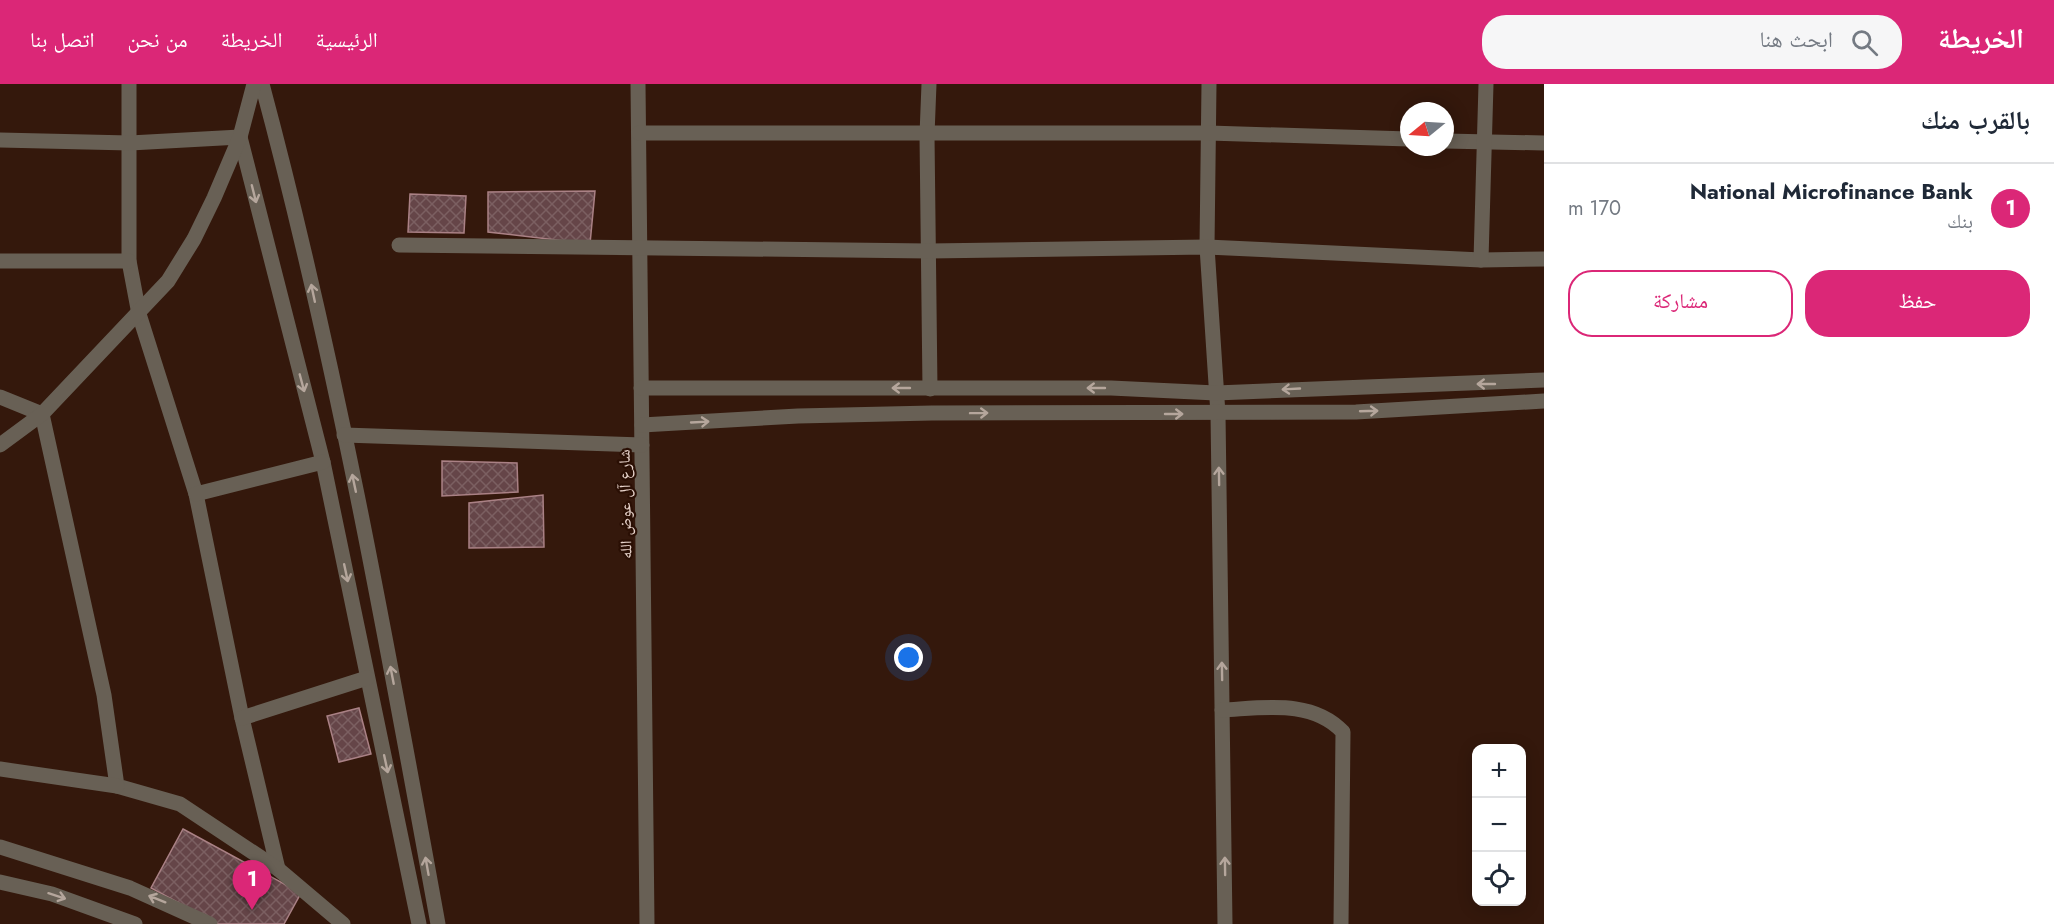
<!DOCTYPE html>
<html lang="ar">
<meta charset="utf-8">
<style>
body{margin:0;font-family:Jost,"Noto Naskh Arabic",sans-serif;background:#f6f6f7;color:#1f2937;direction:rtl}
.controls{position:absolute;right:18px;bottom:18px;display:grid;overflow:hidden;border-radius:12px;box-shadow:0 3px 15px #0003}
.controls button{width:54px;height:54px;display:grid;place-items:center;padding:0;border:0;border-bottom:2px solid #e0e1e3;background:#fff;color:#1f2937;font:30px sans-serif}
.compass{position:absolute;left:1400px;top:18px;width:54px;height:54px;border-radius:50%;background:#fff;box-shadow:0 3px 15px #0003;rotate:252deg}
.you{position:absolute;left:909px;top:574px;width:21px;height:21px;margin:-15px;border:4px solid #fff;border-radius:50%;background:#1a73e8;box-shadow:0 0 0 9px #1a73e833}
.badge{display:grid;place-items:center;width:39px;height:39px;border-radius:50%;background:#db2777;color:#fff;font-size:20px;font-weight:700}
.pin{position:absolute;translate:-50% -50px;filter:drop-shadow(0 2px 3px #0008)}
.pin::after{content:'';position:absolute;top:32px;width:21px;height:18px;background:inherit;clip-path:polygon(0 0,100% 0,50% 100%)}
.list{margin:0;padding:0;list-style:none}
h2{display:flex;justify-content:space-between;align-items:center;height:78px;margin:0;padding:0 24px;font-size:26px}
h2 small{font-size:20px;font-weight:400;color:#747a83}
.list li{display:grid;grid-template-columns:39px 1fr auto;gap:18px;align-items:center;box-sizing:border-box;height:90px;padding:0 24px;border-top:2px solid #e0e1e3}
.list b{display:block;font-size:22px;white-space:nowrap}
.list p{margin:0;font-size:20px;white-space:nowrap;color:#747a83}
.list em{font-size:20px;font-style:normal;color:#747a83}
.actions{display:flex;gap:12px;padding:18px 24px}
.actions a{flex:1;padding:14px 0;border:2px solid #db2777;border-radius:24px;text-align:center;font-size:21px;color:#db2777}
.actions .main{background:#db2777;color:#fff}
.icon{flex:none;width:33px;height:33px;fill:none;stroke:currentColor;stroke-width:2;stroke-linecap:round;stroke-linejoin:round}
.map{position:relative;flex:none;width:1544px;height:840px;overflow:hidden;direction:ltr}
header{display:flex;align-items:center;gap:36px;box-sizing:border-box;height:84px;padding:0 30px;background:#db2777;color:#fff}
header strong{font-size:28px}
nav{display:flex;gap:33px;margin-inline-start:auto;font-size:21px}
.search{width:420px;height:54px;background:#f6f6f7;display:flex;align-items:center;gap:15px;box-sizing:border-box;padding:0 21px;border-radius:24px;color:#747a83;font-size:22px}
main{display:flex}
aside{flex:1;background:#fff}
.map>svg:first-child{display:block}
.building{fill:url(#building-cross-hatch);stroke:#aa8185;stroke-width:1.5}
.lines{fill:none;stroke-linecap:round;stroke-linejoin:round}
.minor{stroke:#686055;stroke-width:15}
.oneway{stroke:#b5a69c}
.labels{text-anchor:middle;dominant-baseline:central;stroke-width:4.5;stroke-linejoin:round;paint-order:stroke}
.street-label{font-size:16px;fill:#e8d4cc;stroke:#2a0f04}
</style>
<header>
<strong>الخريطة</strong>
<div class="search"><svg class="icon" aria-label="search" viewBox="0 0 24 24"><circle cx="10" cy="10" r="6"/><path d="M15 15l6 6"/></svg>ابحث هنا</div>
<nav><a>الرئيسية</a><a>الخريطة</a><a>من نحن</a><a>اتصل بنا</a></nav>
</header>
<main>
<aside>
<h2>بالقرب منك<small></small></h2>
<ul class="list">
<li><span class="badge">1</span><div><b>National Microfinance Bank</b><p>بنك</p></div><em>170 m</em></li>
</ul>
<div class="actions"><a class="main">حفظ</a><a>مشاركة</a></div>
</aside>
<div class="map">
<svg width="1544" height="840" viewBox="0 0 1544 840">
<defs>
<pattern id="building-cross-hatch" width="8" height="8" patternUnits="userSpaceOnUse" patternTransform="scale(1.5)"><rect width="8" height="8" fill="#654548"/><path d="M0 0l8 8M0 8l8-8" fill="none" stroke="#7b5f61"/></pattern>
</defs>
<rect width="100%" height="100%" fill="#34180c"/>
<g class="building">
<polygon points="595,107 590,160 488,148 488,108"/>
<polygon points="410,110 466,112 464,149 408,148"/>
<polygon points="442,377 517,379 518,408 442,412"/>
<polygon points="543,411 544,463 469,464 469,419"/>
<polygon points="359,624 371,670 339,678 327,632"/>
<polygon points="183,745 301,809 284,840 218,840 151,804"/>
</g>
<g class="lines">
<g class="minor">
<polyline points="129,0 129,177 139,230 196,410 242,634 278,785"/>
<path d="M262 0C336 276 387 559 438 840"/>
<polyline points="638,0 647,840"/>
<polyline points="929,0 927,51 930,305"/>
<polyline points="1209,0 1207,163 1218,330 1225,840"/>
<polyline points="639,49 1209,49 1409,55"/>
<polyline points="240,53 323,378 419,840"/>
<polyline points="0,56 130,59 240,53"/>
<polyline points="1445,57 1544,59"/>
<polyline points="399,161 929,167 1207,163 1481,176 1544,175"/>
<polyline points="1481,176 1486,0"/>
<polyline points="0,177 129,177"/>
<polyline points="641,304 1111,304 1216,309 1544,296"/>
<polyline points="0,313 42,330 104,611 117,702 180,720 278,785 343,840"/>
<polyline points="642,341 798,332 932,329 1356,328 1544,317"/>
<polyline points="344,351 642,361"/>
<polyline points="0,361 42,330 168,197 194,155 214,114 240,53 254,0"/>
<polyline points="196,410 323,378"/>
<path d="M1222 626C1264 624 1312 615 1343 648L1341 840"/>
<polyline points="242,634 367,594"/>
<polyline points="0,685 117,702"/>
<polyline points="0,763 130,804 210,840"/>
<polyline points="0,798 52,810 135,840"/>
</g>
</g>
<defs><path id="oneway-shaft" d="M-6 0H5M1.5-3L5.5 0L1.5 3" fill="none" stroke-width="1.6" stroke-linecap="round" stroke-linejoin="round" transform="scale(1.5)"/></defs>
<g class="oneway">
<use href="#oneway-shaft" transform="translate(254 110) rotate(76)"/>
<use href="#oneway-shaft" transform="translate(313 209) rotate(-102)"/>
<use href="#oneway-shaft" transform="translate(302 299) rotate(75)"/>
<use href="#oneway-shaft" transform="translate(1486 300) rotate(180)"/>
<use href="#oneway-shaft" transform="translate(901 304) rotate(-180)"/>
<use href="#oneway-shaft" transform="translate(1096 304) rotate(-180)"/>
<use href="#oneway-shaft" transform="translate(1291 305) rotate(177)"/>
<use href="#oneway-shaft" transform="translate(1369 327) rotate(-2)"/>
<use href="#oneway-shaft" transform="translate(979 329) rotate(-1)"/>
<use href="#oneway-shaft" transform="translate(1174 330)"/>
<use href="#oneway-shaft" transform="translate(700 338) rotate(-3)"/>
<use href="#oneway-shaft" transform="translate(1219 392) rotate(-91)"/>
<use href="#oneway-shaft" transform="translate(354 399) rotate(-102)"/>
<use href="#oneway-shaft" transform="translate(346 489) rotate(78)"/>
<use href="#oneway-shaft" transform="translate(1222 587) rotate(-91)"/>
<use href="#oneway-shaft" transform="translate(392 591) rotate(-101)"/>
<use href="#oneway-shaft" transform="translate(386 680) rotate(78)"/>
<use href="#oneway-shaft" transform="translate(427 782) rotate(-100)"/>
<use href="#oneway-shaft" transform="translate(1225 782) rotate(-91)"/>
<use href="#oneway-shaft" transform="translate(57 812) rotate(18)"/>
<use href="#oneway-shaft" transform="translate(157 815) rotate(-158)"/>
</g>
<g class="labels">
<g class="street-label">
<text transform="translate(625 420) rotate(-91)">شارع آل عوض الله</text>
</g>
</g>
</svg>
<div class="controls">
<button>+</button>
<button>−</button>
<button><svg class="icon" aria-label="locate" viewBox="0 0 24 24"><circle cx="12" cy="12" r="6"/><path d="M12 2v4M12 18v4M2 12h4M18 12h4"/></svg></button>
</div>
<svg class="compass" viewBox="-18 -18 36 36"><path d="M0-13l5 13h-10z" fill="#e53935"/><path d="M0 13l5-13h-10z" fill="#747a83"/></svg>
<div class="you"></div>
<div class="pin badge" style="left:252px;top:826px">1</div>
</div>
</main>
